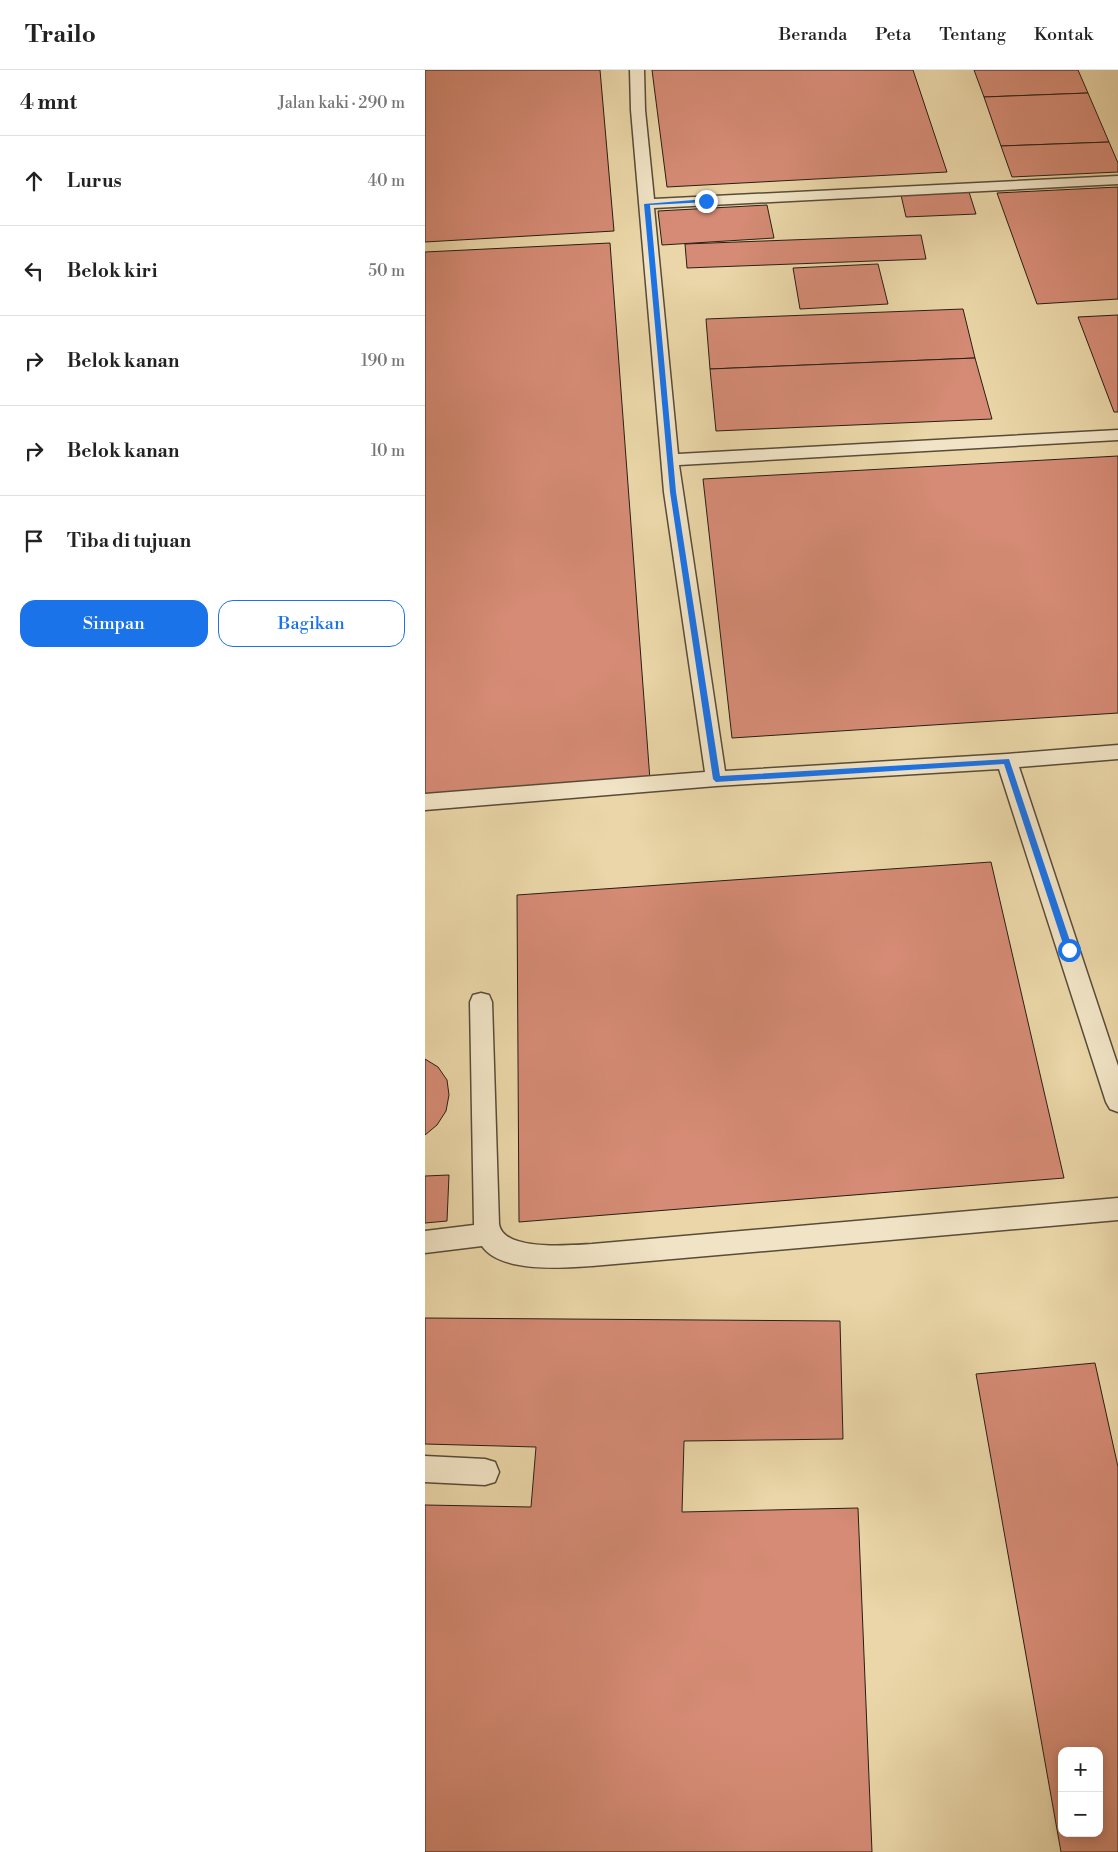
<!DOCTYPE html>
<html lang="id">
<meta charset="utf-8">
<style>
body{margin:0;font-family:"Libre Bodoni",serif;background:#f6f6f6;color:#222}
.controls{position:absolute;right:15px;bottom:15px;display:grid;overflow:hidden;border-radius:10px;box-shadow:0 2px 12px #0003}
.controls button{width:45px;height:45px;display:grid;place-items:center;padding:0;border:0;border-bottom:1px solid #e0e0e0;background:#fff;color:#222;font:25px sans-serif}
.stop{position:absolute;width:15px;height:15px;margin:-11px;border:4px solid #1a73e8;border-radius:50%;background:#fff}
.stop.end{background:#1a73e8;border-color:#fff;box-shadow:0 1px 5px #0008}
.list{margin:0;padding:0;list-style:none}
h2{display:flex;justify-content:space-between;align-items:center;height:65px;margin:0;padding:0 20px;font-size:21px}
h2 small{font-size:16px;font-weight:400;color:#767676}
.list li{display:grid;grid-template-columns:32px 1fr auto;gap:15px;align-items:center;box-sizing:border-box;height:90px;padding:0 20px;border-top:1px solid #e0e0e0}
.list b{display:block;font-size:19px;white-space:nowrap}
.list em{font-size:16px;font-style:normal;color:#767676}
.actions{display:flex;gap:10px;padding:15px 20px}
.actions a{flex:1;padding:11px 0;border:1px solid #1a73e8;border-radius:15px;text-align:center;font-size:18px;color:#1a73e8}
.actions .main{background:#1a73e8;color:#fff}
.icon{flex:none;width:28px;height:28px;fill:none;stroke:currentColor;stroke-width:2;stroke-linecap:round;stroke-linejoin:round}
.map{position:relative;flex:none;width:693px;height:1782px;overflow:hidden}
header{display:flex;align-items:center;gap:30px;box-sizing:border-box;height:70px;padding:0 25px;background:#fff;border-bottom:1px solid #e0e0e0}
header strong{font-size:24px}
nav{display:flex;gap:28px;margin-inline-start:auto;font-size:18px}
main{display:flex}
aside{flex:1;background:#fff}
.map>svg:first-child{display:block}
.building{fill:#d58b75;stroke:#281e14;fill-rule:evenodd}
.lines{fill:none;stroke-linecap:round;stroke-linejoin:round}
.service-casing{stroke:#584c39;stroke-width:3}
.service{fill:#f1e4c6;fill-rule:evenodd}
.route{fill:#1a73e8}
</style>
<header>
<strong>Trailo</strong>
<nav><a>Beranda</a><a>Peta</a><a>Tentang</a><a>Kontak</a></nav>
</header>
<main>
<aside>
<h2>4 mnt<small>Jalan kaki · 290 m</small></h2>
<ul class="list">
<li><svg class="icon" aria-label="ahead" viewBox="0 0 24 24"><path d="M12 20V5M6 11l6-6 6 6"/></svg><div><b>Lurus</b></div><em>40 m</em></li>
<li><svg class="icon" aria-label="left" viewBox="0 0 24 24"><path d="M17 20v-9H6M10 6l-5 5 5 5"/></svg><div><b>Belok kiri</b></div><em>50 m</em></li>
<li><svg class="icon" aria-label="right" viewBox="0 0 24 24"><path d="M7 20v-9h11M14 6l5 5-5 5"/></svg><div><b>Belok kanan</b></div><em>190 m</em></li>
<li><svg class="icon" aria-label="right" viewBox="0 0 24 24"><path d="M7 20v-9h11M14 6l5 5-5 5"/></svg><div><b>Belok kanan</b></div><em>10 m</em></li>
<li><svg class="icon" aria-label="arrive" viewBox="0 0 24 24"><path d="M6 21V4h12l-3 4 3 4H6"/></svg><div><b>Tiba di tujuan</b></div></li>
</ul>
<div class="actions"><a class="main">Simpan</a><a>Bagikan</a></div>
</aside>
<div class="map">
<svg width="693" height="1782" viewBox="0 0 693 1782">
<rect width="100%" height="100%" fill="#ead6a8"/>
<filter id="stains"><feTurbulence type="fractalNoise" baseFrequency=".004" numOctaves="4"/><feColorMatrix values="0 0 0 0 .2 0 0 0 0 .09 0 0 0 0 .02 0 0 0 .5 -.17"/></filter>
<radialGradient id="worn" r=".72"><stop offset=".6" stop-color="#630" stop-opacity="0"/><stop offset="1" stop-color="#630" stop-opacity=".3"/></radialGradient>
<g class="building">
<polygon points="0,0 175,0 189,161 0,172"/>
<polygon points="227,0 488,0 522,102 242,117"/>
<polygon points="549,0 653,0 663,23 559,27"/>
<polygon points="663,23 684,72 576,76 559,27"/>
<polygon points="684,72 693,93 693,102 587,107 576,76"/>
<polygon points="693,117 693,229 612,234 572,123"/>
<polygon points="544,122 551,144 481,147 476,125"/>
<polygon points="342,135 349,168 237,175 233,141"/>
<polygon points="496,165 501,189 262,198 260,174"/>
<polygon points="185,173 225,710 0,725 0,182"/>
<polygon points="453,194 463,234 375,239 368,198"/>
<polygon points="538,239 550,288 285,299 281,249"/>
<polygon points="693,245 693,342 689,342 653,247"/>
<polygon points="550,288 567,349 291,361 285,299"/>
<polygon points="693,386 693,643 307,668 278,409"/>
<polygon points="566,792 639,1108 94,1152 92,825"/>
<polygon points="0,989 13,997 22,1010 24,1025 21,1041 12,1055 0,1065"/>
<polygon points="24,1105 22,1151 0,1153 0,1106"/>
<polygon points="0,1248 415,1251 418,1369 259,1371 257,1442 433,1438 447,1782 0,1782 0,1435 106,1437 111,1377 0,1374"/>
<path d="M670 1293 693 1397V1782H636L551 1304ZM637 1681H674V1763H637Z"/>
</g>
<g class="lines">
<defs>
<g id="service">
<polygon points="205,0 219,0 220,40 229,129 693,106 693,114 229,138 253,384 693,360 693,370 254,395 300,701 582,684 693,675 693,689 594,697 693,996 693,1042 685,1039 681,1032 574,699 291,716 0,740 0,724 280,702 239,422 206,40"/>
<path d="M56 923 64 925 67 932 74 1154C78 1182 147 1175 167 1174L693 1128V1150L167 1196C139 1198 75 1203 57 1176L0 1183V1161L49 1155 45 932 48 925Z"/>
<polygon points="0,1386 60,1389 70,1392 74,1402 70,1412 60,1415 0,1412"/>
</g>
</defs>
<use href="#service" class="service-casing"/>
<use href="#service" class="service"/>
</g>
<polygon class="route" points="281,129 283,132 225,135 251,422 295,706 584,689 648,880 646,883 641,883 640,880 579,694 291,712 288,709 245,422 219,134"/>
<rect width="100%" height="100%" filter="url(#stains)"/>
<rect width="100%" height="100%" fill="url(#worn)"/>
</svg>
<div class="controls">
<button>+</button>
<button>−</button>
</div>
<div class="stop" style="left:644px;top:880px"></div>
<div class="stop end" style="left:281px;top:131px"></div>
</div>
</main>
